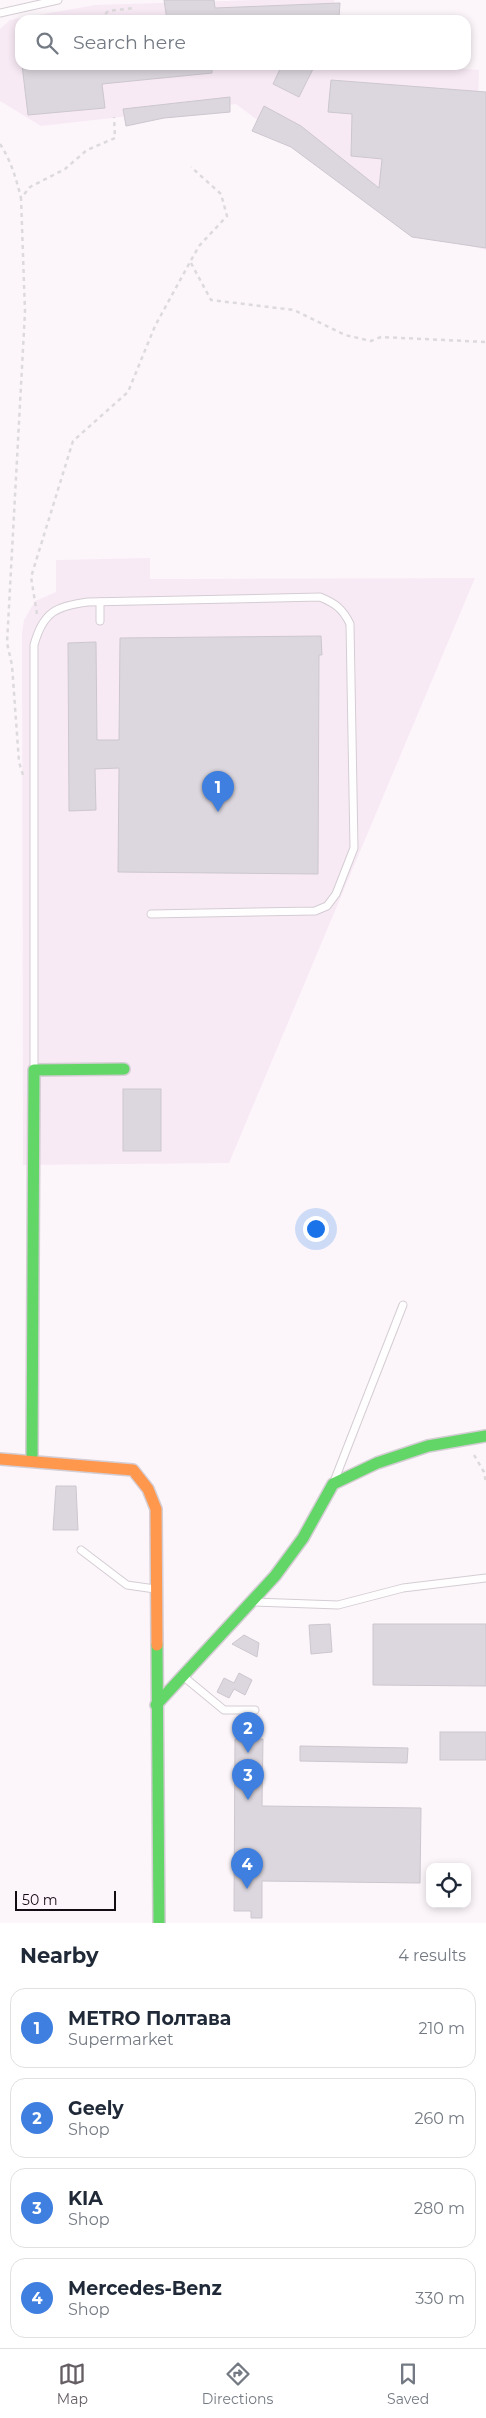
<!DOCTYPE html>
<meta charset="utf-8">
<style>
body{margin:0;font-family:Montserrat,sans-serif;background:#f6f6f7;color:#1f2937}
.controls{position:absolute;right:15px;bottom:15px;display:grid;overflow:hidden;border-radius:10px;box-shadow:0 2px 8px #0003}
.controls button{width:45px;height:45px;display:grid;place-items:center;padding:0;border:0;border-bottom:1px solid #e0e1e3;background:#fff;color:#1f2937;font:25px sans-serif}
.scale{position:absolute;left:15px;bottom:12px;width:101px;box-sizing:border-box;padding-left:5px;border:2px solid #130c12;border-top:0;font-size:14px;line-height:18px;white-space:nowrap;color:#130c12;-webkit-text-stroke:4px #fef4fc;paint-order:stroke}
.you{position:absolute;left:315px;top:1228px;width:18px;height:18px;margin:-12px;border:4px solid #fff;border-radius:50%;background:#1a73e8;box-shadow:0 0 0 8px #1a73e833}
.badge{display:grid;place-items:center;width:32px;height:32px;border-radius:50%;background:#655e64;color:#fff;font-size:16px;font-weight:700}
.pin{position:absolute;translate:-50% -41px;filter:drop-shadow(0 1px 2px #0008)}
.pin::after{content:'';position:absolute;top:26px;width:18px;height:15px;background:inherit;clip-path:polygon(0 0,100% 0,50% 100%)}
.list{margin:0;padding:0;list-style:none}
h2{display:flex;justify-content:space-between;align-items:center;height:65px;margin:0;padding:0 20px;font-size:21px}
h2 small{font-size:16px;font-weight:400;color:#747a83}
.list li{display:grid;grid-template-columns:32px 1fr auto;gap:15px;align-items:center;box-sizing:border-box;height:80px;margin:0 10px 10px;padding:0 10px;border:1px solid #e0e1e3;border-radius:15px}
.list b{display:block;font-size:19px;white-space:nowrap}
.list p{margin:0;font-size:16px;white-space:nowrap;color:#747a83}
.list em{font-size:16px;font-style:normal;color:#747a83}
.icon{flex:none;width:28px;height:28px;fill:none;stroke:currentColor;stroke-width:2;stroke-linecap:round;stroke-linejoin:round}
.map{position:relative;flex:none;width:486px;height:1923px;overflow:hidden}
.search{position:absolute;background:#fff;box-shadow:0 2px 8px #0003;left:15px;right:15px;top:15px;height:55px;display:flex;align-items:center;gap:12px;box-sizing:border-box;padding:0 18px;border-radius:15px;color:#747a83;font-size:19px}
.sheet{height:425px;background:#fff}
nav{display:flex;justify-content:space-around;align-items:center;box-sizing:border-box;height:70px;border-top:1px solid #e0e1e3;background:#fff;font-size:14px;color:#747a83}
nav a{display:grid;justify-items:center;gap:2px}
nav .on{color:#655e64}
.map>svg:first-child{display:block}
.built{fill:#f8eaf5}
.building{fill:#dcd7de;stroke:#ccc7ce}
.lines{fill:none;stroke-linecap:round;stroke-linejoin:round}
.lane-casing{stroke:#d4cdd3;stroke-width:9}
.fast-casing{stroke:#d4cdd3;stroke-width:14}
.slow-casing{stroke:#d4cdd3;stroke-width:14}
.path{stroke:#dddadc;stroke-width:2.5;stroke-dasharray:4 4;stroke-linecap:butt}
.lane{stroke:#fffefe;stroke-width:7}
.fast{stroke:#63d668;stroke-width:11}
.slow{stroke:#ff974d;stroke-width:11}
</style>
<div class="map">
<svg width="486" height="1923" viewBox="0 0 486 1923">
<rect width="100%" height="100%" fill="#fcf6fb"/>
<g class="built">
<polygon points="257,0 334,0 340,20 20,20 20,65 414,65 479,70 478,109 486,109 486,250 406,231 236,104 41,126 0,101 0,29 10,20 95,5"/>
<polygon points="150,558 150,579 475,578 229,1163 23,1165 22,633 24,620 35,601 56,592 56,560"/>
</g>
<g class="building">
<polygon points="164,0 214,0 215,8 340,3 339,17 167,20"/>
<polygon points="22,65 212,65 212,73 102,84 105,108 28,115"/>
<polygon points="282,65 315,65 299,97 273,84"/>
<polygon points="331,80 486,92 486,248 412,237 291,147 252,131 264,106 301,126 379,188 382,159 351,156 352,114 328,112"/>
<polygon points="230,97 230,112 164,118 126,126 123,109"/>
<polygon points="321,636 322,655 319,655 318,874 118,872 119,768 95,769 96,810 69,811 68,643 96,642 97,740 119,740 120,638"/>
<rect x="123" y="1089" width="38" height="62"/>
<polygon points="56,1486 76,1486 78,1530 53,1530"/>
<polygon points="330,1624 332,1652 311,1654 309,1625"/>
<polygon points="373,1624 486,1624 486,1686 373,1685"/>
<polygon points="244,1635 259,1643 257,1657 232,1644"/>
<polygon points="239,1673 252,1680 245,1695 234,1689 229,1698 217,1692 224,1678 234,1683"/>
<rect x="440" y="1732" width="46" height="28"/>
<polygon points="235,1739 263,1739 262,1806 421,1808 420,1883 262,1881 262,1918 251,1918 251,1911 234,1911"/>
<polygon points="300,1746 408,1748 407,1763 300,1761"/>
</g>
<g class="lines">
<defs>
<g id="lane">
<polyline points="0,13 58,0"/>
<polyline points="100,602 100,621"/>
<path d="M34 1069V645C43 612 56 606 88 602L320 597C335 603 343 609 350 624L354 848 336 894 327 906 315 911 151 914"/>
<polyline points="335,1479 403,1305"/>
<polyline points="81,1550 127,1585 155,1589"/>
<polyline points="254,1602 338,1605 403,1588 486,1578"/>
<polyline points="184,1677 224,1710 255,1710"/>
</g>
<g id="fast">
<polyline points="32,1461 34,1070 124,1069"/>
<polyline points="157,1645 159,1923"/>
<polyline points="156,1705 275,1576 303,1538 333,1484 377,1463 428,1446 486,1436"/>
</g>
<polyline id="slow" points="0,1459 133,1470 148,1489 156,1509 157,1645"/>
</defs>
<use href="#lane" class="lane-casing"/>
<use href="#fast" class="fast-casing"/>
<use href="#slow" class="slow-casing"/>
<g class="path">
<polyline points="100,20 108,11 134,8"/>
<path d="M0 144C11 161 16 178 21 198"/>
<polyline points="191,263 211,300 294,310 345,335 371,341 381,337 486,342"/>
<polyline points="37,614 31,577 73,441 128,392 155,326 190,262 199,246 227,216 221,194 191,167"/>
<polyline points="23,775 19,762 12,665 7,643 25,312 21,198 30,187 65,169 87,150 115,138 114,117"/>
<polyline points="474,1455 484,1472 486,1483"/>
</g>
<use href="#lane" class="lane"/>
<use href="#fast" class="fast"/>
<use href="#slow" class="slow"/>
</g>
</svg>
<div class="controls">
<button><svg class="icon" aria-label="locate" viewBox="0 0 24 24"><circle cx="12" cy="12" r="6"/><path d="M12 2v4M12 18v4M2 12h4M18 12h4"/></svg></button>
</div>
<div class="scale">50 m</div>
<div class="you"></div>
<div class="pin badge" style="left:218px;top:812px;background:#3f7fe0">1</div>
<div class="pin badge" style="left:248px;top:1753px;background:#3f7fe0">2</div>
<div class="pin badge" style="left:248px;top:1800px;background:#3f7fe0">3</div>
<div class="pin badge" style="left:247px;top:1889px;background:#3f7fe0">4</div>
<div class="search"><svg class="icon" aria-label="search" viewBox="0 0 24 24"><circle cx="10" cy="10" r="6"/><path d="M15 15l6 6"/></svg>Search here</div>
</div>
<section class="sheet">
<h2>Nearby<small>4 results</small></h2>
<ul class="list">
<li><span class="badge" style="background:#3f7fe0">1</span><div><b>METRO Полтава</b><p>Supermarket</p></div><em>210 m</em></li>
<li><span class="badge" style="background:#3f7fe0">2</span><div><b>Geely</b><p>Shop</p></div><em>260 m</em></li>
<li><span class="badge" style="background:#3f7fe0">3</span><div><b>KIA</b><p>Shop</p></div><em>280 m</em></li>
<li><span class="badge" style="background:#3f7fe0">4</span><div><b>Mercedes-Benz</b><p>Shop</p></div><em>330 m</em></li>
</ul>
</section>
<nav>
<a class="on"><svg class="icon" aria-label="map" viewBox="0 0 24 24"><path d="M3 6l6-2 6 2 6-2v14l-6 2-6-2-6 2zM9 4v14M15 6v14"/></svg>Map</a>
<a><svg class="icon" aria-label="directions" viewBox="0 0 24 24"><path d="M12 3l9 9-9 9-9-9zM9 14v-3h6M13 9l2 2-2 2"/></svg>Directions</a>
<a><svg class="icon" aria-label="saved" viewBox="0 0 24 24"><path d="M7 4h10v16l-5-4-5 4z"/></svg>Saved</a>
</nav>
